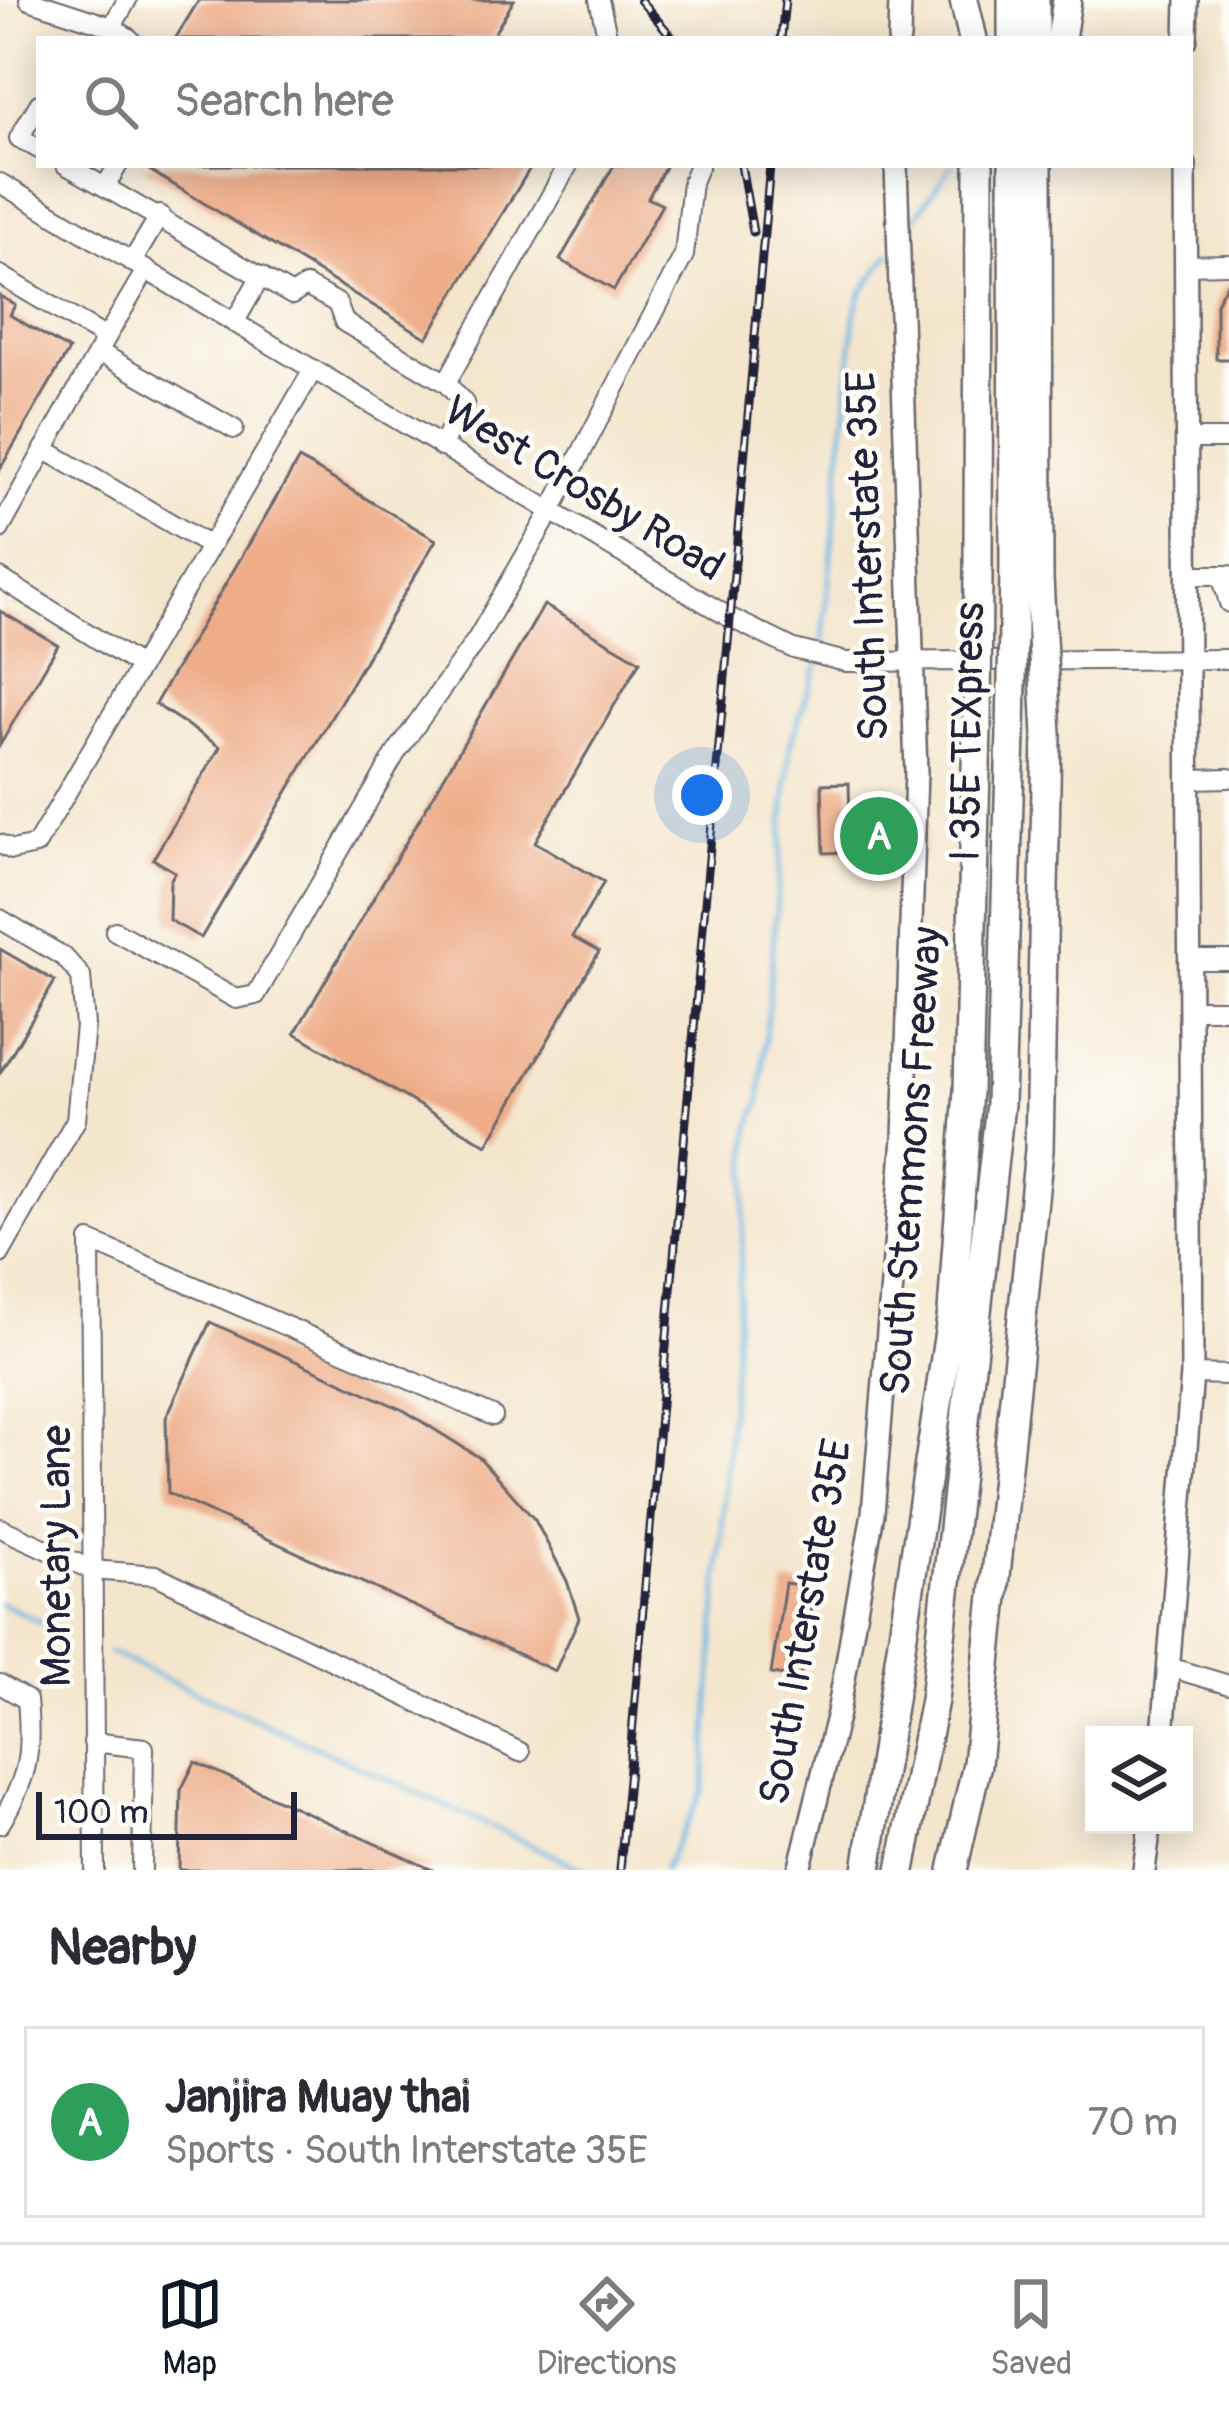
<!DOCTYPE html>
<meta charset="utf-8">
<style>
body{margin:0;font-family:Pangolin,sans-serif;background:#f7f7f7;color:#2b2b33}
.controls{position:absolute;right:36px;bottom:36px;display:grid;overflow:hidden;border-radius:0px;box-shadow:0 6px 30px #0003}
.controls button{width:108px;height:108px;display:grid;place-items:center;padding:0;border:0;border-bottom:3px solid #e1e1e2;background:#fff;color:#2b2b33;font:60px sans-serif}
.scale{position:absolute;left:36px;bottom:30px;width:261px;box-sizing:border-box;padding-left:12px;border:6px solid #22223b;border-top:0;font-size:33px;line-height:42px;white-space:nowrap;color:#22223b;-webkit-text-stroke:9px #fdfcf7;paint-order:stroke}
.you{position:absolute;left:702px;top:795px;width:42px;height:42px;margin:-30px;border:9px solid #fff;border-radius:50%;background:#1a73e8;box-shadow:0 0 0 18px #1a73e833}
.badge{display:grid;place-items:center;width:78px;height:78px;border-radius:50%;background:#111827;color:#fff;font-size:39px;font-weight:700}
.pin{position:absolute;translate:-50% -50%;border:6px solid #fff;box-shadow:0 3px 12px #0006}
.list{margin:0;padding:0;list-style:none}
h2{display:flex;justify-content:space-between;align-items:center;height:156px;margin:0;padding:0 48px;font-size:51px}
h2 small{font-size:39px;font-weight:400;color:#7c7c81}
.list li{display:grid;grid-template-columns:78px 1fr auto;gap:36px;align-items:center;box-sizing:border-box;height:192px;margin:0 24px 24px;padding:0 24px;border:3px solid #e1e1e2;border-radius:0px}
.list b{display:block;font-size:45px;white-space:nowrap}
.list p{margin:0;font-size:39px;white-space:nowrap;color:#7c7c81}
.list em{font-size:39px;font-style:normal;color:#7c7c81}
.icon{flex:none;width:66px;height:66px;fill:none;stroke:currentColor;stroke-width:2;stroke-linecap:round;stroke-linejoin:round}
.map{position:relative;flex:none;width:1229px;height:1870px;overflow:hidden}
.search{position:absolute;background:#fff;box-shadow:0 6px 30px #0003;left:36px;right:36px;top:36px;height:132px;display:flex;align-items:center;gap:30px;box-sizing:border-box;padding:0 42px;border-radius:0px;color:#7c7c81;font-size:45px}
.sheet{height:372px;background:#fff}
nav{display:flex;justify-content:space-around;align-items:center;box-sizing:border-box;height:168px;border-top:3px solid #e1e1e2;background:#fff;font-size:33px;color:#7c7c81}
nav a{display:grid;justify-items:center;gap:6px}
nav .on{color:#111827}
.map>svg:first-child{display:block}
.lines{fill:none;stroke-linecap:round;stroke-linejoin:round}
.stream{stroke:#69b6e3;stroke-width:4.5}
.building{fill:#eeac88}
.minor-casing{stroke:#6c676e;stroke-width:22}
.major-casing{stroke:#6c676e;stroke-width:26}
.highway-casing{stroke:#6c676e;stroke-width:32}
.minor{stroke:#fff;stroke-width:18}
.major{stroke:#fff;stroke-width:21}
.highway{stroke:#fff;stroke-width:27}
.rail-casing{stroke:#22223b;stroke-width:9}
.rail{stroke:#fdfcf7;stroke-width:4.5;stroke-dasharray:14;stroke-linecap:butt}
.highway-bridge-casing{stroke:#6c676e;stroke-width:32;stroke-linecap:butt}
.highway-bridge{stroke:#fff;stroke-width:27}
.labels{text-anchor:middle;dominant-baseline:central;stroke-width:9;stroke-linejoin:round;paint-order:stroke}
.street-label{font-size:42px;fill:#22223b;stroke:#fdfcf7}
</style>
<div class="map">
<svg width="1229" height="1870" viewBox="0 0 1229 1870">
<rect width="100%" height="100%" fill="#fdfcf7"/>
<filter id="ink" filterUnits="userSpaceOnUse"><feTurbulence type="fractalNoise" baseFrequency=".00833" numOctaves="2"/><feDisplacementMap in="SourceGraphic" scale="24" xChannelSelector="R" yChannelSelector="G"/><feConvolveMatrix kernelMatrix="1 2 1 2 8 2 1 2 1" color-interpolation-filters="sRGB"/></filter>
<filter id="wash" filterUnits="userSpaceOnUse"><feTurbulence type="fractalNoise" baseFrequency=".004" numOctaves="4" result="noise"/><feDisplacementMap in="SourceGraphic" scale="48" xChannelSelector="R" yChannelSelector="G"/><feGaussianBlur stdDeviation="2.7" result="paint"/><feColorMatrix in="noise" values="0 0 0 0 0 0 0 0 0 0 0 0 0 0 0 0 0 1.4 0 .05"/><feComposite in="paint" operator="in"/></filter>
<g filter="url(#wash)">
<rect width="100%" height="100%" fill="#f4e6cd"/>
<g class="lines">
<g class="stream">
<polyline points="907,229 952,165"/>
<polyline points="822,649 855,316 860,295 890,253"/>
<polyline points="0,1603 61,1631"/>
<polyline points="110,1653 586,1870"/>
<polyline points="663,1870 704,1789 750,1129 760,1101 790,745 819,660"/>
</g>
</g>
<g id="blocks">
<g class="building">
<polygon points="199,0 514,0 491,39 175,39"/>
<polygon points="141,165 532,165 427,338"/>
<polygon points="614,165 666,165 648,198 662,205 614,290 560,260"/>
<polygon points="1229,280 1229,359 1216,359 1216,303"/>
<polygon points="0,296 15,305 10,315 69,350 0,469"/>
<polygon points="299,459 436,540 201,938 169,920 170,881 175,872 153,859 220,747 155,704"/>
<polygon points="544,605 640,661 535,842 604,882 572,937 599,952 487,1145 295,1033"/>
<polygon points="0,611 58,645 0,745"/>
<polygon points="849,783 850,822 895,821 896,850 824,853 822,784"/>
<polygon points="0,949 55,981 0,1073"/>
<polygon points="210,1322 405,1411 480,1458 535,1520 567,1581 579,1618 555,1671 168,1493 166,1418"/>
<polygon points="785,1583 814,1587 800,1678 771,1674"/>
<polygon points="195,1762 433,1870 179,1870 181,1790"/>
</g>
</g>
</g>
<g filter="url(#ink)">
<use href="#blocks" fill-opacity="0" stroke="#6c676e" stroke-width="3"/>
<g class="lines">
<defs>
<g id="minor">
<polyline points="29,0 112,27"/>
<polyline points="127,0 112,27 130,39"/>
<polyline points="599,0 608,39"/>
<polyline points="39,104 19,138 39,149"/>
<polyline points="66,165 105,187"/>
<polyline points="118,165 105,187 292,295 306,286 337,303 344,322 446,383 464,403 441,447"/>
<polyline points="0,183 729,617 794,649 846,662 1229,659"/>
<polyline points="132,262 160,215"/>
<polyline points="1186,265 1229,264"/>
<polyline points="0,275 106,338 146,270"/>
<polyline points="234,323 261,276"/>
<polyline points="99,352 234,429"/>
<polyline points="446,383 568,165"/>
<polyline points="1189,439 1229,439"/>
<polyline points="44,449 210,546"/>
<polyline points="0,529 106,338"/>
<polyline points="1189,575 1229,575"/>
<polyline points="0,578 140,666"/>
<polyline points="1222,578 1229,603"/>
<polyline points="1192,779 1229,778"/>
<polyline points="0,844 12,850 36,845 313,370"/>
<polyline points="0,919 64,957 81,976 85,1026 76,1120 0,1254"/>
<polyline points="115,931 236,999 256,995 396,753 477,639 551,511 684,255 692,182 699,165"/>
<polyline points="1192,960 1229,960"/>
<polyline points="1192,1009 1229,1009"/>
<polyline points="1192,1374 1229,1375"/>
<polyline points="0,1528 92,1570 156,1575 520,1752"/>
<polyline points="1172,1668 1229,1685"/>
<path d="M0 1684 27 1700C32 1756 28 1777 0 1824"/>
<polyline points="93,1742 144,1748 142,1870"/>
<polyline points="95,1870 90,1241 493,1416"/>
</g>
<g id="major">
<polyline points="899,39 900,0"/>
<polyline points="1186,39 1187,0"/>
<polyline points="1163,1735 1192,1374 1185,165"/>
<polyline points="799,1870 838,1713 873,1513 904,1138 916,772 896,165"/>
<polyline points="1144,1870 1150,1825"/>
</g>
<g id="highway">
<polyline points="964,0 973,39"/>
<polyline points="1012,0 1012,39"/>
<polyline points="1035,0 1035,39"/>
<polyline points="1061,39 1067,0"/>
<polyline points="1013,165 1014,573"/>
<polyline points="1038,165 1039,578"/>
<polyline points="978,570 979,165"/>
<polyline points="867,1870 952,1312 968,1091 977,727"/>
<polyline points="901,1870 934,1700 1000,1104 1011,733"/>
<polyline points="953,1870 977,1764 1039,1150 1047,735"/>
</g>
</defs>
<use href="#minor" class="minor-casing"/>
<use href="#major" class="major-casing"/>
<use href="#highway" class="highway-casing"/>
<use href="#minor" class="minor"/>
<use href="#major" class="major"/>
<use href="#highway" class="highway"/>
<defs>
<g id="rail">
<polyline points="640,0 674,39"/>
<polyline points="781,39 785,0"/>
<polyline points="741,165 753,232"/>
<polyline points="620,1870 770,165"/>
</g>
</defs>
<use href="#rail" class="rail-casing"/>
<use href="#rail" class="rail"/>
<defs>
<g id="highway-bridge">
<polyline points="1039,578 1047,735"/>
<polyline points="977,727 978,570"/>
<polyline points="1011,733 1014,573"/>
</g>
</defs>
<use href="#highway-bridge" class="highway-bridge-casing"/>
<use href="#highway-bridge" class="highway-bridge"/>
</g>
</g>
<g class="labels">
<g class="street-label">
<text transform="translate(584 489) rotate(31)">West Crosby Road</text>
<text transform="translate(868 556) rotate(-92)">South Interstate 35E</text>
<text transform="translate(968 732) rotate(-89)">I 35E TEXpress</text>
<text transform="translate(912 1161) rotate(-86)">South Stemmons Freeway</text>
<text transform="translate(57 1556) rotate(-90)">Monetary Lane</text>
<text transform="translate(806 1622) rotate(-80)">South Interstate 35E</text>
</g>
</g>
</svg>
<div class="controls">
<button><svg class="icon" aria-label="layers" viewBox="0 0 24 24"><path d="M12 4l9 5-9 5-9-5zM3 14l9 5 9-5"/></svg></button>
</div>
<div class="scale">100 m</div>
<div class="you"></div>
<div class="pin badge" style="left:879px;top:836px;background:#2e9e5b">A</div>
<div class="search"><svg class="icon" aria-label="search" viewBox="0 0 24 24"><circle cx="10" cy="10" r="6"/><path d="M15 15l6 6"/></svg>Search here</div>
</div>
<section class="sheet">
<h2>Nearby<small></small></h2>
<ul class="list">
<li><span class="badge" style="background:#2e9e5b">A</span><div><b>Janjira Muay thai</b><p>Sports · South Interstate 35E</p></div><em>70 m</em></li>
</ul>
</section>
<nav>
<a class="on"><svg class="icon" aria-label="map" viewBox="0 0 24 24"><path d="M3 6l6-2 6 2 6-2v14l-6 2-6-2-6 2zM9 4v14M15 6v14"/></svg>Map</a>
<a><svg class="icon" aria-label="directions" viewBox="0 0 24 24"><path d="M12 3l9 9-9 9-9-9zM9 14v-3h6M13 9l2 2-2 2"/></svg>Directions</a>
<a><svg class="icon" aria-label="saved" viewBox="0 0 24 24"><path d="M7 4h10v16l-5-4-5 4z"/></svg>Saved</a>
</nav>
